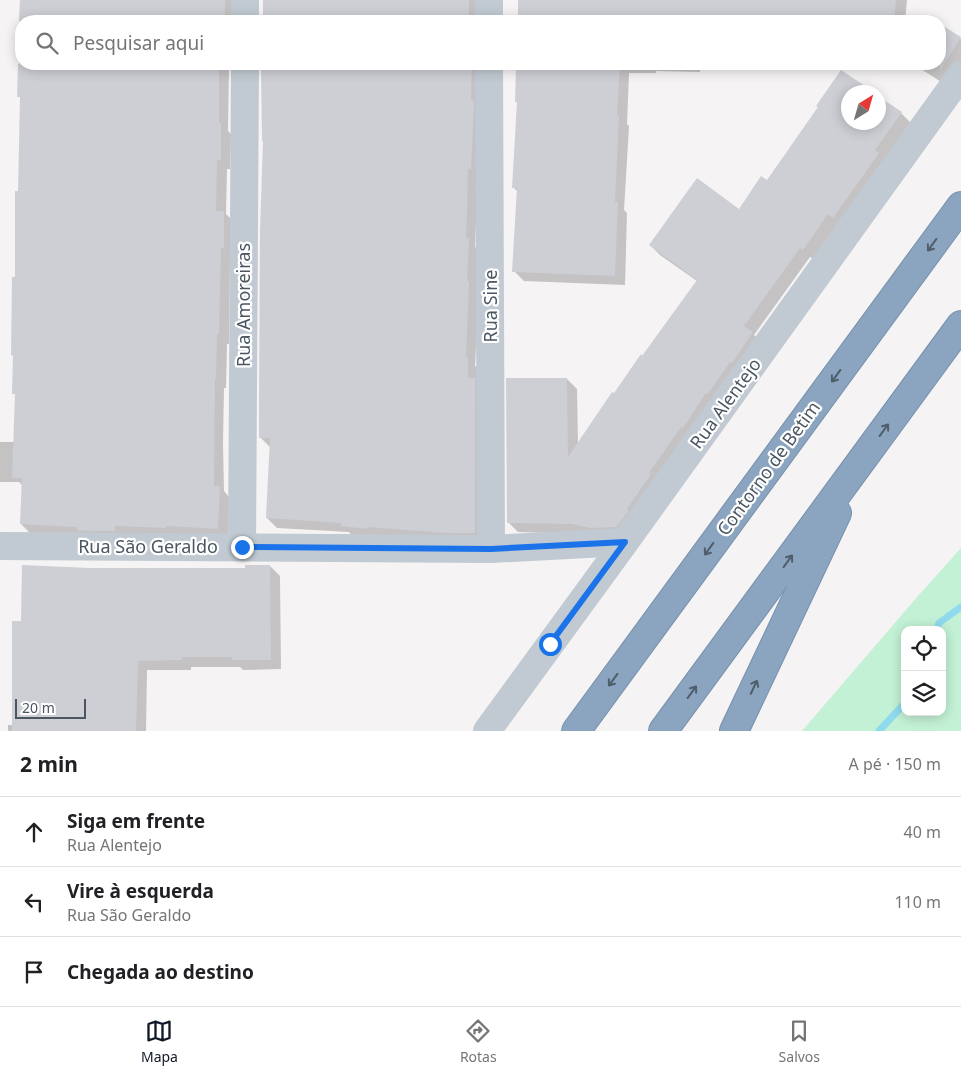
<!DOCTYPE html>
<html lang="pt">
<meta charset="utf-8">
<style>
body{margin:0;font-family:"Noto Sans",sans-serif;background:#f2f2f2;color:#202124}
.controls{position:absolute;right:15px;bottom:15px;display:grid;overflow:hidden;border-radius:10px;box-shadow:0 2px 12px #0003}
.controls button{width:45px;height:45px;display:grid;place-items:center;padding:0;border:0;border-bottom:1px solid #e0e0e0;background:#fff;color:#202124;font:25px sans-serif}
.compass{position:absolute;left:841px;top:85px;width:45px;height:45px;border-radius:50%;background:#fff;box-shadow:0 2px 12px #0003;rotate:37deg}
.scale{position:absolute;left:15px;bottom:12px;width:71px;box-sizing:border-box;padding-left:5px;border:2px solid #4a5661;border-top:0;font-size:14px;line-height:18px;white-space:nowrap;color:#4a5661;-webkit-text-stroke:4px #fff;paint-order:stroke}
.stop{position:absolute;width:15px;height:15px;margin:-11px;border:4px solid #1a73e8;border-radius:50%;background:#fff}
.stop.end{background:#1a73e8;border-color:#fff;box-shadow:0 1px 5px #0008}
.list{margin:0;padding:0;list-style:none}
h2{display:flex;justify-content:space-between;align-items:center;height:65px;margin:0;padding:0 20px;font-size:21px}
h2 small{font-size:16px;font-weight:400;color:#757577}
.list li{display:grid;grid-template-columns:32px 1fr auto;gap:15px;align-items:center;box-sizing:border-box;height:70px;padding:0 20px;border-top:1px solid #e0e0e0}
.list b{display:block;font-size:19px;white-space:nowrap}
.list p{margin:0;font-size:16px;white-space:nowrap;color:#757577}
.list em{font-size:16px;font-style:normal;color:#757577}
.icon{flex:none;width:28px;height:28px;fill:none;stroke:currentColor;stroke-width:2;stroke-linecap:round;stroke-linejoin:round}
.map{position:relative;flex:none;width:961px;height:731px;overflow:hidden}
.search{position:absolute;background:#fff;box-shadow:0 2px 12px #0003;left:15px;right:15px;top:15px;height:55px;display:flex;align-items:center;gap:12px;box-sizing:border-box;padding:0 18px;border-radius:20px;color:#757577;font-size:19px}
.sheet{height:275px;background:#fff}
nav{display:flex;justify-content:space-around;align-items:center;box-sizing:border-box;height:70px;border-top:1px solid #e0e0e0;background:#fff;font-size:14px;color:#757577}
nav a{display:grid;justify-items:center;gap:2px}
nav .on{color:#111827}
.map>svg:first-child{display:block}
.green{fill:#c3f1d5;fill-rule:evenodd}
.shadow{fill:#0003}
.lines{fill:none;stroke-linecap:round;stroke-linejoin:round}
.stream{stroke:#90daee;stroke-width:7}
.building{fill:#cdcfd5}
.highway-casing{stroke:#7690ad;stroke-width:30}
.minor{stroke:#c1cad2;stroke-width:28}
.highway{stroke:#8ba5c1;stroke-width:28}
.oneway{stroke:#505e6b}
.route{stroke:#1a73e8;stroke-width:6}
.labels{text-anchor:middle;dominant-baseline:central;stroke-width:4.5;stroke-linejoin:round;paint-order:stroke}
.street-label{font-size:18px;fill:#4a5661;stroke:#fff}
</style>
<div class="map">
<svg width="961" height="731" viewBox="0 0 961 731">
<rect width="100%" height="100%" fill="#f5f3f3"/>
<path class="green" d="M961 548V731H802L918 596ZM905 630H942V712H905Z"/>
<g class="shadow">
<polygon points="20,0 235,0 234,21 21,21 21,64 232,64 232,69 229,69 228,131 231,134 230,169 227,169 226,214 234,222 230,257 229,344 227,344 226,388 224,388 223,444 224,491 229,497 228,538 31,534 21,524 23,486 19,482 0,482 0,442 15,442 16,396 14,393 14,357 12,355 20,193 21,99 19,96"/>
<rect x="264" y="0" width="215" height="21"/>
<polygon points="519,0 907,0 905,21 519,21"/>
<polygon points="925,16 934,21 922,21"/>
<polygon points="940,25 961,39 961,62 946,85 913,64 940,64"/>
<polygon points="264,64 482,64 475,247 478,249 479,292 475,366 478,368 485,543 352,536 349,532 277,528 267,518 271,448 260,437 265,142"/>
<polygon points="518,64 864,64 858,66 796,65 796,70 700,68 700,72 656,71 656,73 629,73 627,124 629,126 624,210 627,213 625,285 524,281 514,271 518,192 514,188 518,103 516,101"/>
<polygon points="841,71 871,92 848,92 848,122 878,122 901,113 911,123 813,259 810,257 754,335 762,343 631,531 582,534 518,532 508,522 567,379 577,389 578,445 697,281 660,255 650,245 740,211 767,182 819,107"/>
<polygon points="270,566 280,576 281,669 243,670 240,667 191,667 191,670 147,670 146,731 8,731 8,725 13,725 22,622 90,570 246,569"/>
</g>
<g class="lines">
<g class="stream">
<polyline points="937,630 939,623 961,607"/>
<polyline points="879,731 905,703"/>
</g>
</g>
<g class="building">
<polygon points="20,0 225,0 225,21 19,21"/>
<polygon points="263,0 469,0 469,18 418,17 418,21 263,21"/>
<polygon points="518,0 896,0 894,21 574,21 518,20"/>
<polygon points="940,24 961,37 940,71"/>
<polygon points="18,64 219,64 219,123 221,123 221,160 217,160 216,211 224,211 224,248 221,248 219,334 217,334 216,379 215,379 214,486 220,486 218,529 166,526 166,528 115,526 115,531 87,531 77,530 77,527 20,524 22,478 12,478 15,394 12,394 13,355 11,355 12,277 15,277 15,191 18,191 20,97 17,97"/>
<polygon points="261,64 369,67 369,64 472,65 471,100 474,101 474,108 471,169 468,169 467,211 466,238 469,238 467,281 469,281 466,357 468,357 468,378 475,378 475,533 445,533 367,527 367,529 341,526 341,523 266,518 270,438 259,438 259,397 260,231 263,141 262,141"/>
<polygon points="546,64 620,64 617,115 619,115 615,202 618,202 615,276 512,272 517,188 512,188 517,102 515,102 516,68 546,70"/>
<polygon points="841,70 874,92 848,92 848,122 878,122 878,96 902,112 875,150 879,153 833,218 828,214 803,250 800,248 744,326 753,332 732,363 730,362 708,394 706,393 683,428 681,427 649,473 651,474 627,509 629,510 621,521 616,527 590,528 572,524 507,523 506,378 567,378 568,457 612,392 614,393 641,354 642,356 697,280 649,245 697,178 739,209 761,176 767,180 818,107 816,106"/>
<polygon points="22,565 90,568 245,568 245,565 270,565 271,660 232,660 232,657 182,657 182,660 138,661 136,731 12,731 12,621 21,621"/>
</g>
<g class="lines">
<defs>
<g id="highway">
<polyline points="576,731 961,206"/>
<polyline points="663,731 961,325"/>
<polyline points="734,731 837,513"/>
</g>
</defs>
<use href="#highway" class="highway-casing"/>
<g class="minor">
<polyline points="489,0 489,21"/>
<polyline points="245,21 245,0"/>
<polyline points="489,64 491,549"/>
<polyline points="0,546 491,549 625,542"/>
<polyline points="242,547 245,64"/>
<polyline points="487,731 625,542 961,75"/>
</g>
<use href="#highway" class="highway"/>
</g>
<defs><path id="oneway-shaft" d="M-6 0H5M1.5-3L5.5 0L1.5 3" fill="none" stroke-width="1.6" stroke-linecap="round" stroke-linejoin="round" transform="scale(1.25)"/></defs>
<g class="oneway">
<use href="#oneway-shaft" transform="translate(932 245) rotate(126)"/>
<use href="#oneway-shaft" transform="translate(836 376) rotate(126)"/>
<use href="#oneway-shaft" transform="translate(884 430) rotate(-54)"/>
<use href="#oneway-shaft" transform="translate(709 549) rotate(126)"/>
<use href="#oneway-shaft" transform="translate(788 561) rotate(-54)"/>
<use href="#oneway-shaft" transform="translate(613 680) rotate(126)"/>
<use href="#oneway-shaft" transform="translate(754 687) rotate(-65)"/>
<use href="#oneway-shaft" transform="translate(692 692) rotate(-54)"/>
</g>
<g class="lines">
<polyline class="route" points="242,547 491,549 625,542 550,644"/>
</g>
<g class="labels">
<g class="street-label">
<text transform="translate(243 305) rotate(-90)">Rua Amoreiras</text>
<text transform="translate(490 306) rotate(-90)">Rua Sine</text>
<text transform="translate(725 403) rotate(-54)">Rua Alentejo</text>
<text transform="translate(768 468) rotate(-54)">Contorno de Betim</text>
<text x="148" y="546">Rua São Geraldo</text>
</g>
</g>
</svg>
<div class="controls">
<button><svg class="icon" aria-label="locate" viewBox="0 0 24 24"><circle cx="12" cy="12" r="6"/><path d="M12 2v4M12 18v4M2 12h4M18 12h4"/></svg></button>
<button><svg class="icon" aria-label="layers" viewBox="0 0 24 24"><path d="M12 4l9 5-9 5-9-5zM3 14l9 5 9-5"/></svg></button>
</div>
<svg class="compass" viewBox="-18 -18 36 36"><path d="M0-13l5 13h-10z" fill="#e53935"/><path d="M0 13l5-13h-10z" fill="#757577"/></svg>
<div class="scale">20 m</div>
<div class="stop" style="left:550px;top:644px"></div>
<div class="stop end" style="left:242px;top:547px"></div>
<div class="search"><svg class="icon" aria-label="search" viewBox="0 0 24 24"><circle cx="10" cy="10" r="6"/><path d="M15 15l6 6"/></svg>Pesquisar aqui</div>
</div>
<section class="sheet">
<h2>2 min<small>A pé · 150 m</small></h2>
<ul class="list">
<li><svg class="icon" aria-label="ahead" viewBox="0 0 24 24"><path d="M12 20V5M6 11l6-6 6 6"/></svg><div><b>Siga em frente</b><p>Rua Alentejo</p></div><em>40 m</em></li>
<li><svg class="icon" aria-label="left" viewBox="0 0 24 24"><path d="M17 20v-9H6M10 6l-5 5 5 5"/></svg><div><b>Vire à esquerda</b><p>Rua São Geraldo</p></div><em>110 m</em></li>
<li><svg class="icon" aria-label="arrive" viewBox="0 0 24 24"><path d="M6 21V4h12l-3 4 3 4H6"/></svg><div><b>Chegada ao destino</b></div></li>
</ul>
</section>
<nav>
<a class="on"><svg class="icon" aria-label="map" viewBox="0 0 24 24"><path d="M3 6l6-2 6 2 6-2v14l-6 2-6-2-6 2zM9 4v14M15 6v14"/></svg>Mapa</a>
<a><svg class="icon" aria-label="directions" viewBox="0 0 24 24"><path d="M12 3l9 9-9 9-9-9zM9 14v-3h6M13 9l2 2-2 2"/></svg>Rotas</a>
<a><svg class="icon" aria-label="saved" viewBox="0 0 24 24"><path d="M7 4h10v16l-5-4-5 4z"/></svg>Salvos</a>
</nav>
